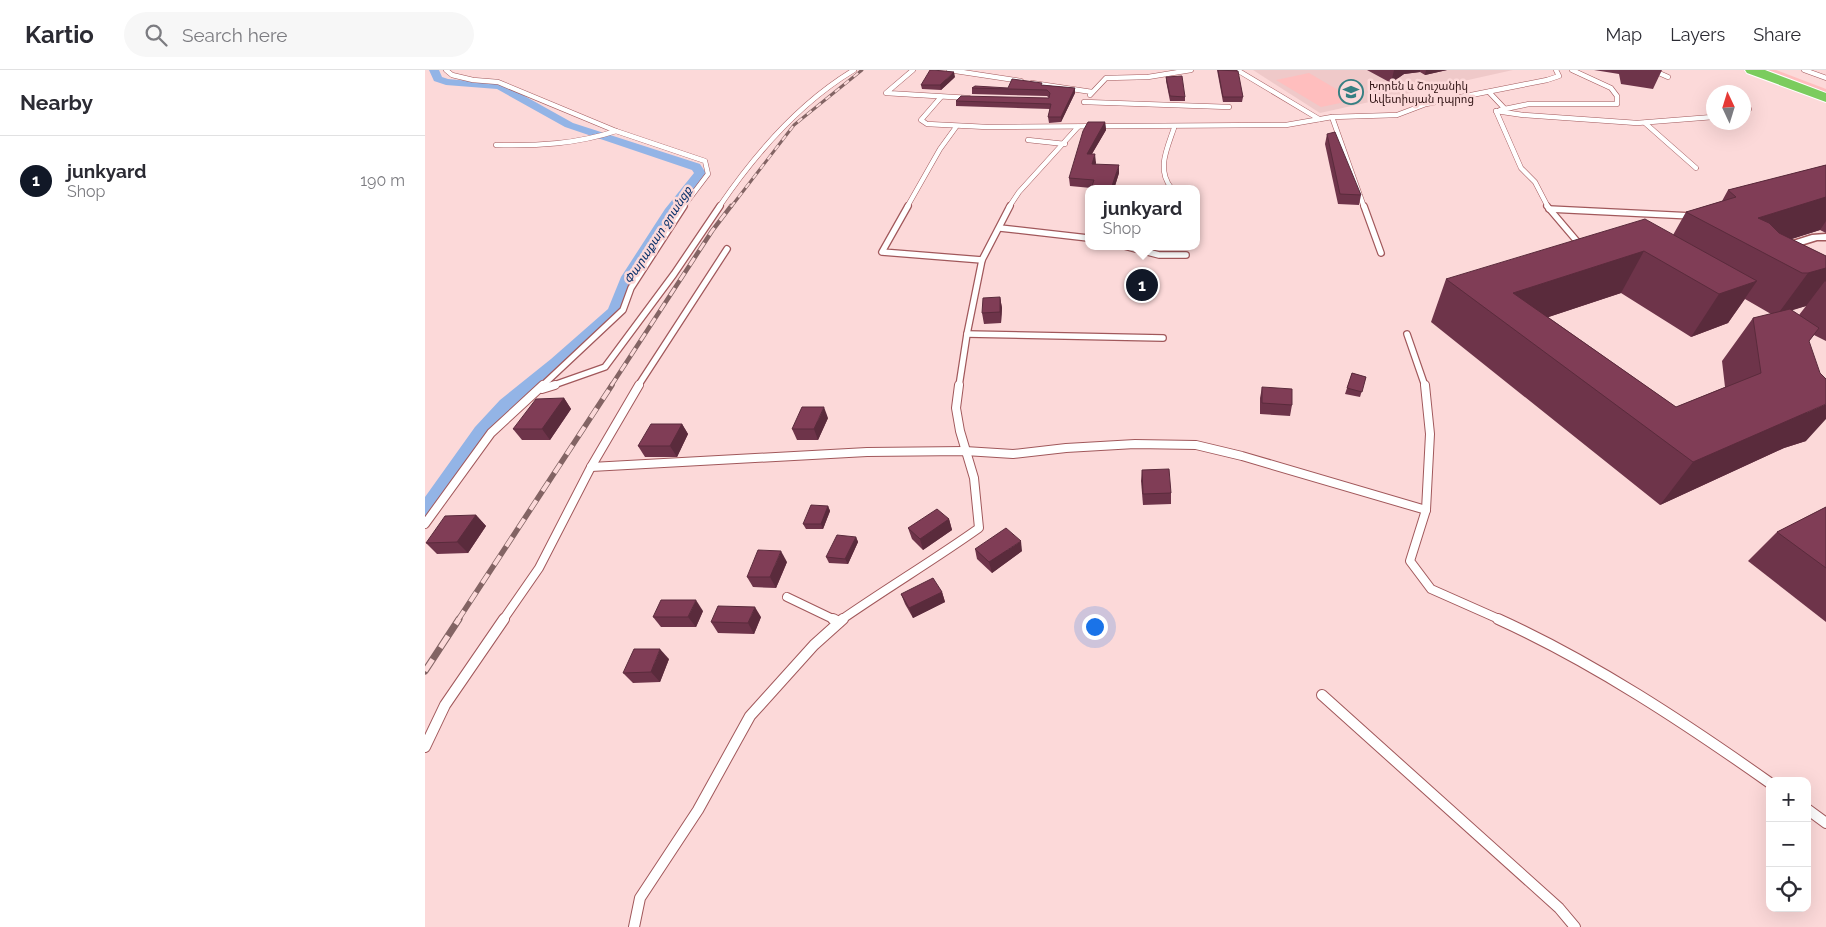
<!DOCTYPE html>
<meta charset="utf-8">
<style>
body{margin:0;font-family:Raleway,"Noto Sans Armenian",sans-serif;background:#f7f7f7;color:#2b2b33}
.controls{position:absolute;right:15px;bottom:15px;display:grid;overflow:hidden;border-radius:10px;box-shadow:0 5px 20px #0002}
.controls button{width:45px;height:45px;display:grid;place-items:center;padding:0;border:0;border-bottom:1px solid #e1e1e2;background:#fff;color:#2b2b33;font:25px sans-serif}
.compass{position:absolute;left:1281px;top:15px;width:45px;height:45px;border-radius:50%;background:#fff;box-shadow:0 5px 20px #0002;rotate:356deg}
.you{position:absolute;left:669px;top:556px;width:18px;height:18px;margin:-12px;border:4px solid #fff;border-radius:50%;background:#1a73e8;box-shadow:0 0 0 8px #1a73e833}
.badge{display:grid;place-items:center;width:32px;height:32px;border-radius:50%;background:#111827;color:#fff;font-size:16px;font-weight:700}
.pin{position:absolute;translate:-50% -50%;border:2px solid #fff;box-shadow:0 1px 5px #0006}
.popup{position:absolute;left:660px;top:115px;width:115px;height:65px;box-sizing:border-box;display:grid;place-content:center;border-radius:10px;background:#fff;filter:drop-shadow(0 1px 4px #0005);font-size:16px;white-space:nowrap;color:#7c7c81}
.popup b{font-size:19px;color:#2b2b33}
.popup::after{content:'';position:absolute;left:50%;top:100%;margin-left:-10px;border:10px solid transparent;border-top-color:#fff}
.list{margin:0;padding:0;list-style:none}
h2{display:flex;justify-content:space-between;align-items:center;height:65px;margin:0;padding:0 20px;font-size:21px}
h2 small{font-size:16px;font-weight:400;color:#7c7c81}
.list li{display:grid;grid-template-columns:32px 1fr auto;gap:15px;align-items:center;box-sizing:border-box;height:90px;padding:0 20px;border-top:1px solid #e1e1e2}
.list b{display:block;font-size:19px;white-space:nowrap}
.list p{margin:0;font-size:16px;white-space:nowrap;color:#7c7c81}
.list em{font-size:16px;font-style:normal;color:#7c7c81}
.icon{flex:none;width:28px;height:28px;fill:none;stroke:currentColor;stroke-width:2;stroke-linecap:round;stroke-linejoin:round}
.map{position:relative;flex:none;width:1401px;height:857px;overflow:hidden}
header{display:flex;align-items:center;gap:30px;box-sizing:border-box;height:70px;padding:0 25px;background:#fff;border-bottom:1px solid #e1e1e2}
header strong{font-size:24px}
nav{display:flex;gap:28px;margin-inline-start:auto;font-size:18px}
.search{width:350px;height:45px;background:#f7f7f7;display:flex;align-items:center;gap:12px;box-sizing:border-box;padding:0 18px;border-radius:28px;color:#7c7c81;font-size:19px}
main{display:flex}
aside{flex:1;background:#fff}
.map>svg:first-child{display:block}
.built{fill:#efc9c9}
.green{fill:#ffbebe}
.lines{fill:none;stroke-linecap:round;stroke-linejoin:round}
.canal{fill:#93b4e6;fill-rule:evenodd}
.lane-far3-casing{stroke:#a1585b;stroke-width:5.5}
.lane-far2-casing{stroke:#a1585b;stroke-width:8}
.lane-far1-casing{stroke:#a1585b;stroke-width:10}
.lane-casing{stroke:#a1585b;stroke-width:12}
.street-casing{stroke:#a1585b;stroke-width:3}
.highway-casing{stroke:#fff;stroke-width:2}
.lane-far3{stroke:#fff;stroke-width:4.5}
.lane-far2{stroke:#fff;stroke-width:5.5}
.lane-far1{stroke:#fff;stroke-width:8}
.lane{stroke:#fff;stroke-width:10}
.street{fill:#fff;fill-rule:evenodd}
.highway{fill:#7bcc5e;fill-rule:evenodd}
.rail-far3-casing{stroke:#836464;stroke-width:3}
.rail-far2-casing{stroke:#836464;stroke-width:4.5}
.rail-far1-casing{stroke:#836464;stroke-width:5.5}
.rail-casing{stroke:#836464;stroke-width:7}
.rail-far3{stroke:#fcd9d9;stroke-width:2;stroke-dasharray:6;stroke-linecap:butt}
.rail-far2{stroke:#fcd9d9;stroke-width:3;stroke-dasharray:9;stroke-linecap:butt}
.rail-far1{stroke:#fcd9d9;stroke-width:4;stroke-dasharray:11;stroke-linecap:butt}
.rail{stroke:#fcd9d9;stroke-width:5;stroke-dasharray:14;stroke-linecap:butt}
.wall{fill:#6e344a;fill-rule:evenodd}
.shaded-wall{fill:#5a2b3c}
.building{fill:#803d56;stroke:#5a2b3c}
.labels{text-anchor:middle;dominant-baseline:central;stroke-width:5;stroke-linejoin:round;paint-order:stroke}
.far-poi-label{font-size:11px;fill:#321516;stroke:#fcd9d9;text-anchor:start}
.far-water-label{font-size:12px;font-style:italic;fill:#07306a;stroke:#fcd9d9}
</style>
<header>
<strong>Kartio</strong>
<div class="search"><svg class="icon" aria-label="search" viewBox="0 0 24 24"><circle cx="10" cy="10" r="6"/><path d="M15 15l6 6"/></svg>Search here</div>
<nav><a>Map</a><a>Layers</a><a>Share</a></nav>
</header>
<main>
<aside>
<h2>Nearby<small></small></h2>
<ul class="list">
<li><span class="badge">1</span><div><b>junkyard</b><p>Shop</p></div><em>190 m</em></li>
</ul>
</aside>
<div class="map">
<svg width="1401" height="857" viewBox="0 0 1401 857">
<rect width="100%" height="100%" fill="#fcd9d9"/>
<polygon class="built" points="828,0 1088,0 895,43"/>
<g class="green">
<polygon points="1337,0 1351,0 1401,19 1401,24"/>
<polygon points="884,3 930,30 896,37 851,10"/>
</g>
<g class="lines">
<polygon class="canal" points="4,0 14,0 17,7 23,9 78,14 148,53 275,94 281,103 251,144 210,207 196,244 138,297 87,338 64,365 7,448 0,451 0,427 50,357 75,330 126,289 183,239 196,207 240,139 269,103 267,100 140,57 72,19 21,15 9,11"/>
<defs>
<g id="lane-far3">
<polyline points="21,0 27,5 48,10 73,12 191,61 280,91 283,104 258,137"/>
<polyline points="488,0 461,23 544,28"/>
<polyline points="524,0 596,11"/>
<polyline points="812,0 894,49"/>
<polyline points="1227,0 1243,7"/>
<polyline points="1379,0 1401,8"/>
<polyline points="607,13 667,22"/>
<polyline points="1064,22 1080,39"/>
<polyline points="665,25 681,8 723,7 766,0"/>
<polyline points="516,27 496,50 502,54 562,57 861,55 907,47 972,45 1001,34 1122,10 1134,6 1131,0"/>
<polyline points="659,32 804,37"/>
<polyline points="1075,40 1104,34 1192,34 1192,26 1186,18 1147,0"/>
<polyline points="1318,40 1324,39"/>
<polyline points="1071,41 1098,45 1212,53 1288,47"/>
<polyline points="1071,41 1096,98 1110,112 1123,137"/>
<polyline points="907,47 939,137"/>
<polyline points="1220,53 1271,98"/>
<polyline points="603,70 640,74"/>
<path d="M71 75C113 76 151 74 191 61"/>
<path d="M747 119C731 100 742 79 749 58"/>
<path d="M294 137C330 84 374 33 429 0"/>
<polyline points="482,137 515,79 531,57"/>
<polyline points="584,137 594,122 653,57"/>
</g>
<g id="lane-far2">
<polyline points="483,136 457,182 557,190"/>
<polyline points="939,136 956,183"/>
<polyline points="1122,136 1156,176"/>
<polyline points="1124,139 1267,146"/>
<polyline points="575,158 663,168"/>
<polyline points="699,176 734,185 761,185"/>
<polyline points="542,264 738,268"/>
<polyline points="982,264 1000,316"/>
<polyline points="117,316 198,240 206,218 259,136"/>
<polyline points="126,316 180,297 249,204 295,136"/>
<polyline points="213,316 302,179"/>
<polyline points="534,316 542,264 557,190 585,136"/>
</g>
<g id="lane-far1">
<polyline points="1000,315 1005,364 1001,440 985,491 1006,519 1076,550"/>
<polyline points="117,319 130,315"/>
<polyline points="166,397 442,382 540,381 588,384 641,378 710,374 771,375 817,386 1001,440"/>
<polyline points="0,454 66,363 118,315"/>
<polyline points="362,527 410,550"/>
<polyline points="78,550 114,498 166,397 214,315"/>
<path d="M416 550C462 518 509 490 554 458L549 408 535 361 531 338 534 315"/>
</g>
<g id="lane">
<polyline points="408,549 414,552"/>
<path d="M1073 549C1168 592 1260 653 1345 713"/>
<polyline points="897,625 1134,838 1150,857"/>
<polyline points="0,677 20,635 79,549"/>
<polyline points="1382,739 1401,753"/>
<polyline points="209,857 215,828 273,740 325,646 389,575 418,549"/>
</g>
<polygon id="street" points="1401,164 1401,170 1392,170 1353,182 1347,179 1349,177 1387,165"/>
<polygon id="highway" points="1320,0 1340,0 1401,23 1401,32 1322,3"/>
</defs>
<use href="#lane-far3" class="lane-far3-casing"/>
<use href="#lane-far2" class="lane-far2-casing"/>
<use href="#lane-far1" class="lane-far1-casing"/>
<use href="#lane" class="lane-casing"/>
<use href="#street" class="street-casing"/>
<use href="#highway" class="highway-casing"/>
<use href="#lane-far3" class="lane-far3"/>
<use href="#lane-far2" class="lane-far2"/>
<use href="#lane-far1" class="lane-far1"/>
<use href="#lane" class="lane"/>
<use href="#street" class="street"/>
<use href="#highway" class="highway"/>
<defs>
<polyline id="rail-far3" points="306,137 369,55 437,0"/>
<polyline id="rail-far2" points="186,316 287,161 306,136"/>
<polyline id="rail-far1" points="33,550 187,315"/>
<polyline id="rail" points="0,601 34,549"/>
</defs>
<use href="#rail-far3" class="rail-far3-casing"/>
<use href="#rail-far2" class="rail-far2-casing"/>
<use href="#rail-far1" class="rail-far1-casing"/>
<use href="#rail" class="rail-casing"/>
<use href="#rail-far3" class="rail-far3"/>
<use href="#rail-far2" class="rail-far2"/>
<use href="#rail-far1" class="rail-far1"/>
<use href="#rail" class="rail"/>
</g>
<g class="wall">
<polygon points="792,0 812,0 818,27 817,32 798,32"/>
<polygon points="942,0 1022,0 1000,5 995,2 979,4 966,13"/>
<polygon points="1169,0 1237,0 1228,19 1196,14 1194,4"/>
<polygon points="530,7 516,20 497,19 496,15"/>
<polygon points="741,7 760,27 760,31 745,31 741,11"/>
<polygon points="617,15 650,18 650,23 636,52 624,53 623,47 625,39 531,36 531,31 624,28 622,26 547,24 547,18 583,18"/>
<polygon points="680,52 681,60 667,84 671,93 670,94 694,103 689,119 666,119 666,118 645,116 644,108"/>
<polygon points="902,64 936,125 934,135 913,134 900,74"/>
<path d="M1401 95V163L1395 160 1366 169 1401 186V271L1389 265 1384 271 1381 371 1359 378 1235 435 1006 252 1021 209 1248 165 1261 142 1297 131 1303 120ZM1196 223 1266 267 1303 253 1320 229 1346 244 1328 248 1297 291 1300 317 1251 337 1123 247ZM1381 236 1374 245 1366 240Z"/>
<polygon points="575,227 577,238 576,253 559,254 557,243"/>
<polygon points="927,303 941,307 935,327 920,324"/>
<polygon points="837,317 867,335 865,346 835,344 835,328"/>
<polygon points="139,328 146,339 125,370 97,370 88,359"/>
<polygon points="403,348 393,370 372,370 367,359"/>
<polygon points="257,354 263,364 252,387 220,387 213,376"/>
<polygon points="717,400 746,423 746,434 718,435 716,411"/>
<polygon points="403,436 405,441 398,459 381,459 378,454"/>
<polygon points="1401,437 1401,552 1323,491 1352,462"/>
<polygon points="51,445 61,456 43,483 12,484 1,473"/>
<polygon points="524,449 527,460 498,480 487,469 483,458"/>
<polygon points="431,467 433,472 423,494 404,493 401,487"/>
<polygon points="550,479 597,481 567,503 552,489"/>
<polygon points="362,492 351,518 328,517 322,507"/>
<polygon points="517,522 520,532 488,548 480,534 476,524"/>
<polygon points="278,541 271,557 236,557 228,547"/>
<polygon points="336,547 329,564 293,563 286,552"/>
<polygon points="244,589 235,612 208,613 198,603"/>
</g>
<g class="shaded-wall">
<polygon points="969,0 995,0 995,2 979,4 966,13"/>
<polygon points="1001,0 1022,0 1000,5"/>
<polygon points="529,2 530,7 516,20 515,15"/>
<polygon points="650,18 650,23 636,52 636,47"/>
<polygon points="680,52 681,60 662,92 662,84"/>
<polygon points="670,84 671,93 668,103 667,94"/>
<polygon points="694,95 694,103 689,119 686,119"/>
<polygon points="1401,127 1401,151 1395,160 1333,180 1333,148"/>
<polygon points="1219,181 1196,223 1088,259 1088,223"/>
<polygon points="1401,198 1401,212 1400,211 1381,236 1352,245 1383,203"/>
<polygon points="1332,211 1303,253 1266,267 1294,224"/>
<polygon points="575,227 577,238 576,253 575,242"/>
<polygon points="139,328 146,339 125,370 117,359"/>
<polygon points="1401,334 1401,349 1381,371 1359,378 1235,435 1268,392"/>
<polygon points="399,337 403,348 393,370 389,359"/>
<polygon points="257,354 263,364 252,387 245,376"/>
<polygon points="403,436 405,441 398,459 396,454"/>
<polygon points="51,445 61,456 43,483 32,472"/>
<polygon points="524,449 527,460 498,480 495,469"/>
<polygon points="431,467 433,472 423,494 420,489"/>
<polygon points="596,471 597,481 567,503 564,492"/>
<polygon points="356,481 362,492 351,518 345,507"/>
<polygon points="517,522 520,532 488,548 484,538"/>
<polygon points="271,530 278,541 271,557 263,547"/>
<polygon points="330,537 336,547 329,564 323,553"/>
<polygon points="235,579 244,589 235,612 226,602"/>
</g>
<g class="building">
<polygon points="505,0 508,0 529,2 515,15 496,15"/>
<polygon points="793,0 813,1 818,27 798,27"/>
<polygon points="757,6 760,27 745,26 741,7"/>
<polygon points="587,9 617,13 616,15 650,18 636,47 623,47 626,34 531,31 536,26 624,28 625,23 622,20 547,18 550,16 583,18"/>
<polygon points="663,52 680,52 662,84 670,84 667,94 694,95 686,119 666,119 669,110 644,108 658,61"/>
<polygon points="910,62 936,125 915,124 902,64"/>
<polygon points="1401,95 1401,127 1333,148 1344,153 1354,163 1401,186 1401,198 1383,203 1377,203 1261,142 1311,127 1303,120"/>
<polygon points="1220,149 1332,211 1294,224 1219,181 1088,223 1251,337 1336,303 1328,248 1365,239 1394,258 1384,271 1395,303 1401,309 1401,334 1268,392 1021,209"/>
<polygon points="575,227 575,242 557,243 558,228"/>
<polygon points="927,303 941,307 937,322 922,318"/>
<polygon points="837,317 867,319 867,335 837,333"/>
<polygon points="139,328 117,359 88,359 111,329"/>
<polygon points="377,337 399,337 389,359 367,359"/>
<polygon points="226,354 257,354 245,376 213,376"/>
<polygon points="744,399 746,423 718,424 717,400"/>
<polygon points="386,435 403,436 396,454 378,454"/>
<polygon points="1401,437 1401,498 1352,462"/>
<polygon points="512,439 524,449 495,469 483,458"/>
<polygon points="51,445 32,472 1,473 20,446"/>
<polygon points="581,458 596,471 564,492 550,479"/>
<polygon points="412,465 431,467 420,489 401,487"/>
<polygon points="333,480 356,481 345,507 322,507"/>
<polygon points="508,508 517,522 484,538 476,524"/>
<polygon points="236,530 271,530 263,547 228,547"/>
<polygon points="293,536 330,537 323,553 286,552"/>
<polygon points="209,579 235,579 226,602 198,603"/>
</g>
<defs>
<symbol id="school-ring" viewBox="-11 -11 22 22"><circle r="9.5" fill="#fcd9d9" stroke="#367f82" stroke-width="1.5"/><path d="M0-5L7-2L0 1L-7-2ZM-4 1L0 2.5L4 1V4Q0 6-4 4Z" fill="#367f82"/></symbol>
</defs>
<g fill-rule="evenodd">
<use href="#school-ring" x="912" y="8" width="28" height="28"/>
</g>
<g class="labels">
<g class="far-poi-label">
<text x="944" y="16">Խորեն և Շուշանիկ<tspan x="944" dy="13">Ավետիսյան դպրոց</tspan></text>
</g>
<g class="far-water-label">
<text transform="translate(233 165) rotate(-57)">Փարաքար ջրանցք</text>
</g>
</g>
</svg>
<div class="controls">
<button>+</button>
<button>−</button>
<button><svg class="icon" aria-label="locate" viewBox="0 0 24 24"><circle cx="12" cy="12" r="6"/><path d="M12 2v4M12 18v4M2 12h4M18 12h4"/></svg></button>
</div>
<svg class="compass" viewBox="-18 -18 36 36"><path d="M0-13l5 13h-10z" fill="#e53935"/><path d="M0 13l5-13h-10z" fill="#7c7c81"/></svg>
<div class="you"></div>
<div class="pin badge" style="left:717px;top:215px">1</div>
<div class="popup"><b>junkyard</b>Shop</div>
</div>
</main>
